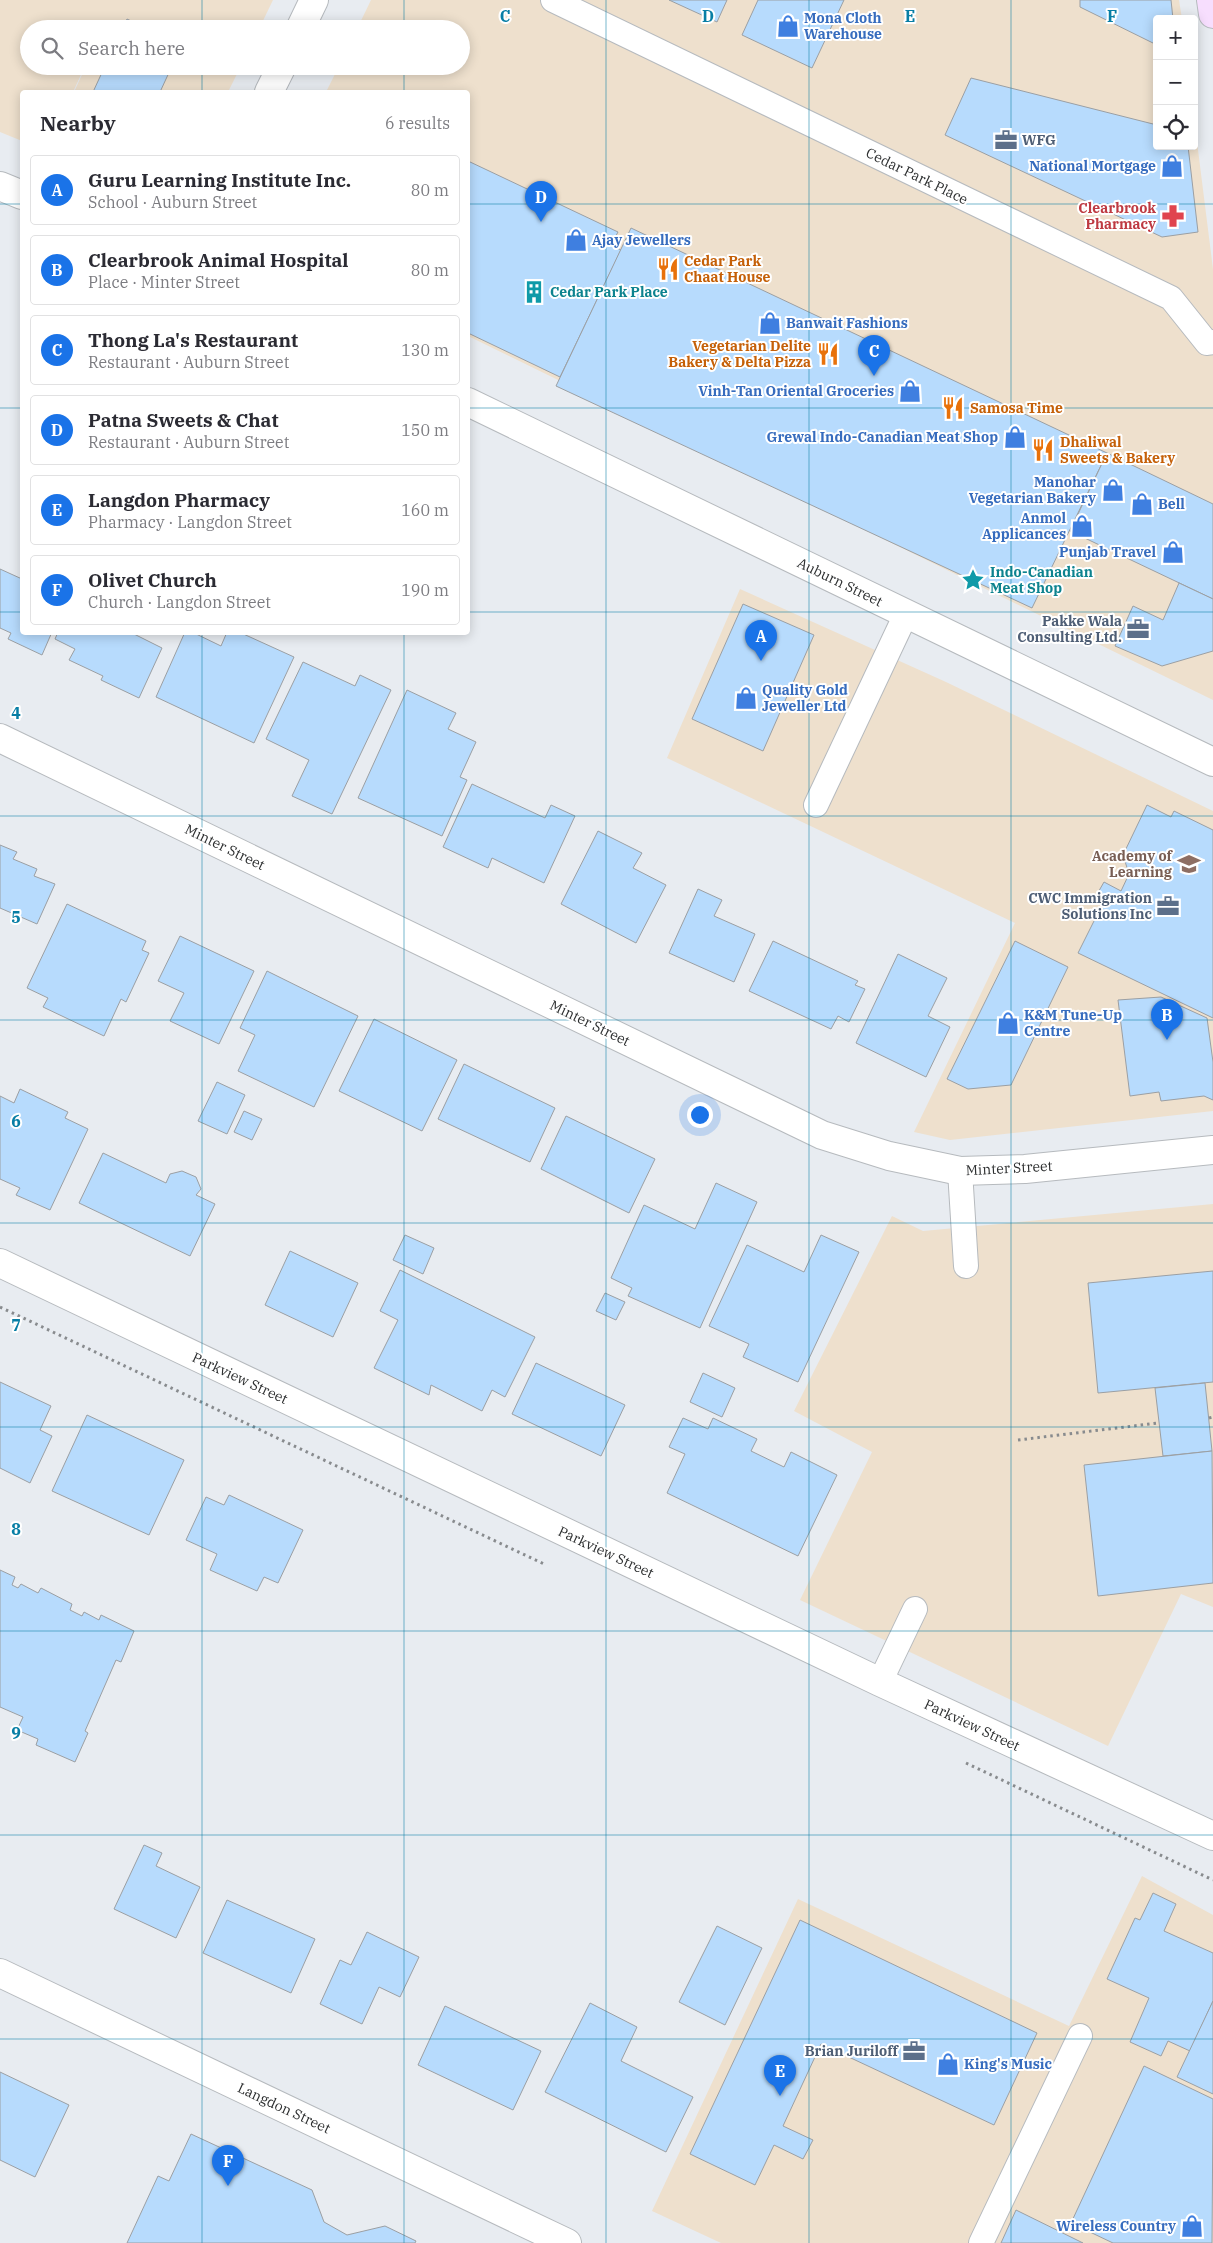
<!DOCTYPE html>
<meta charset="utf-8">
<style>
body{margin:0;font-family:"IBM Plex Serif",serif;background:#f2f2f3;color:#2b2b33}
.controls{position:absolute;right:15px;top:15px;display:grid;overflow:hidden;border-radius:5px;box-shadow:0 2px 12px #0003}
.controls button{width:45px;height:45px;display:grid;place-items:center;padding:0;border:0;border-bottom:1px solid #e1e1e2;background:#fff;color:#2b2b33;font:25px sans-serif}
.you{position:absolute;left:699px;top:1114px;width:18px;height:18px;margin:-12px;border:4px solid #fff;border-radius:50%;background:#1a73e8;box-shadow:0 0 0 8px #1a73e833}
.badge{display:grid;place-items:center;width:32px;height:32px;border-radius:50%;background:#1a73e8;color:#fff;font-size:16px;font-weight:700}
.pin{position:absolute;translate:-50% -41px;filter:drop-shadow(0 1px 2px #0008)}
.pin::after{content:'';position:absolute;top:26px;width:18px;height:15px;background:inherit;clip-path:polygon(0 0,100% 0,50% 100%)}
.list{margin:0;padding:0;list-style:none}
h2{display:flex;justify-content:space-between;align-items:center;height:65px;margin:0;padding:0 20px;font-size:21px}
h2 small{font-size:16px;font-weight:400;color:#7c7c81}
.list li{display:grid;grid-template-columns:32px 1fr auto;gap:15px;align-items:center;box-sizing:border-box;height:70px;margin:0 10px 10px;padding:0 10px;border:1px solid #e1e1e2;border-radius:5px}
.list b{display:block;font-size:19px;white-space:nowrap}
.list p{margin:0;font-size:16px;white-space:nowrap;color:#7c7c81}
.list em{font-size:16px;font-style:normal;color:#7c7c81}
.icon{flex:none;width:28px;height:28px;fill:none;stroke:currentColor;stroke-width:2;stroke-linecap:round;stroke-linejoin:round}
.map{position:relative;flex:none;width:1213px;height:2243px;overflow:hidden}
.search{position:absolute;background:#fff;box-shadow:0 2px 12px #0003;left:20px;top:20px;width:450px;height:55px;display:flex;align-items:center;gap:12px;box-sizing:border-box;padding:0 18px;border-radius:28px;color:#7c7c81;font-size:19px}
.panel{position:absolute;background:#fff;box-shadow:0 2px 12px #0003;left:20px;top:90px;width:450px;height:545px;border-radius:5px}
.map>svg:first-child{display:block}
.commercial{fill:#eee0cd}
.building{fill:#b7dbfd;stroke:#9b9fa3}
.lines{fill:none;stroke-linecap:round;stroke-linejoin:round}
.service-casing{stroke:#b6babe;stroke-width:26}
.minor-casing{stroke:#b6babe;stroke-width:30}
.secondary-casing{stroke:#b6babe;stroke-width:30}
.path{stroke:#888b8e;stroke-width:3;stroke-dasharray:2.5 4;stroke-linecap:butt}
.service{stroke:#fff;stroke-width:24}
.minor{stroke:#fff;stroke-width:28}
.secondary{stroke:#f7defe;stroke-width:28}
.grid{fill:none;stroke:#077ea5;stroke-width:1;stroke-opacity:0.55}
.labels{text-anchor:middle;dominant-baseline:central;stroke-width:4;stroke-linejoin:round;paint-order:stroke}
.shop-label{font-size:14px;font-weight:bold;fill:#366cbe;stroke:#fff;text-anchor:start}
.service-label{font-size:14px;font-weight:bold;fill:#4e5e75;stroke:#fff;text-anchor:end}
.street-label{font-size:14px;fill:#2c2e2f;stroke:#fff}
.health-label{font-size:14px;font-weight:bold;fill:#be3a42;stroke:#fff;text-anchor:end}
.food-label{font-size:14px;font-weight:bold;fill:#c56008;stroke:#fff;text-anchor:start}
.culture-label{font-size:14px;font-weight:bold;fill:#0d838f;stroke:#fff;text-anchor:start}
.education-label{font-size:14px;font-weight:bold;fill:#785e54;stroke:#fff;text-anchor:end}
.grid-label{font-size:16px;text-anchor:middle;font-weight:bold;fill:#077ea5;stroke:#fff;stroke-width:4;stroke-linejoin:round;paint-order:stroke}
</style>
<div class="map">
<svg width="1213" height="2243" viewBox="0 0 1213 2243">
<rect width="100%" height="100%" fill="#e8ecf1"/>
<g class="commercial">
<polygon points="0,0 273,0 259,29 29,29 29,66 85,66 73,92 22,92 22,141 0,132"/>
<polygon points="371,0 1179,0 1182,19 1157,19 1157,146 1194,146 1194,118 1213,269 1213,700 468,336 468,92 326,92 339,66 461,66 461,29 357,29"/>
<polygon points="86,66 241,66 228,92 74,92"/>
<polygon points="740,589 946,682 1213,811 1213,1111 950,1140 914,1132 1015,923 667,758"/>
<polygon points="1213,1204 1213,1607 1181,1594 1108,1746 800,1600 872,1452 794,1411 892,1216 923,1231"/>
<polygon points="1142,1876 1213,1915 1213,2243 721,2243 652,2211 798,1899 1069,2026"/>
</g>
<g class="building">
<polygon points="669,0 727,0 717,22"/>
<polygon points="758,0 844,0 812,68 742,35"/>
<polygon points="1080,0 1171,0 1173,19 1157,19 1157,45 1080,7"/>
<polygon points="127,19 148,29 122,29"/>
<polygon points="105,66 172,66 160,92 93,92"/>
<polygon points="971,78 1157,125 1157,146 1188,146 1198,232 1162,237 945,135"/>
<polygon points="468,161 618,232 611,245 621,250 560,377 468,333"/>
<polygon points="631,228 1107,453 1032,608 556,386"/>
<polygon points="1107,453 1213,504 1213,599 1070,531"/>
<polygon points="0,569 22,579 22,632 52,632 42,655 8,639 11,633 0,628"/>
<polygon points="1179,583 1213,599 1213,651 1162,666 1115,646 1133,606 1163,620"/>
<polygon points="743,604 814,635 763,751 692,719"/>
<polygon points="58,632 130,632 162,648 139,698 101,680 103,676 69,660 75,649 55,639"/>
<polygon points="185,632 192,632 221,646 227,632 239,632 294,657 254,743 156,697"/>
<polygon points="303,662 355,686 360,675 391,690 332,814 292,796 309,760 266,739"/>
<polygon points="407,690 456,713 448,729 476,742 460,777 467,780 442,836 358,798"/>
<polygon points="472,784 545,818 551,805 575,816 544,883 492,858 488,868 443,847"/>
<polygon points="1147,805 1171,817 1174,811 1213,830 1213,1018 1078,953 1104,901 1096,896 1104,882 1121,891 1129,874 1123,855"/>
<polygon points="598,831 642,853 633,868 666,885 636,943 561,904"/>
<polygon points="0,845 17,852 13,859 37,869 34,876 55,884 37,924 0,908"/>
<polygon points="698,889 722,900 714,916 755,934 734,982 669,953"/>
<polygon points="67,904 146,941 142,950 149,953 126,1002 121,999 104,1036 43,1007 48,998 27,988"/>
<polygon points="180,936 254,971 219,1044 170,1021 184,993 158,981"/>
<polygon points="773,941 858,981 855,985 865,989 849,1022 838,1016 831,1029 749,991"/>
<polygon points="1015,941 1068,967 1011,1085 968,1089 947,1079"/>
<polygon points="898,954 947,978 928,1016 950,1027 926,1077 856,1043"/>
<polygon points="267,971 358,1016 314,1107 238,1071 255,1035 240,1028"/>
<polygon points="1161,997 1207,1018 1213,1062 1213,1100 1204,1096 1161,1101 1159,1092 1130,1096 1118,1000"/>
<polygon points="374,1019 457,1060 422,1131 339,1091"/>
<polygon points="464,1064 555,1108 530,1162 438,1119"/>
<polygon points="217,1082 245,1095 227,1134 198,1121"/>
<polygon points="20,1089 68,1112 65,1118 88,1129 50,1210 16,1195 20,1188 0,1179 0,1096 14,1103"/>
<polygon points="244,1111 262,1119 252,1140 234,1132"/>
<polygon points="566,1116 655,1159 629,1213 541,1169"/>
<polygon points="103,1153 166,1183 170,1174 182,1171 196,1177 201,1189 196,1195 215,1204 190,1256 79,1203"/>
<polygon points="716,1183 757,1202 700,1328 628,1296 632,1288 611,1278 644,1205 695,1229"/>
<polygon points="405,1235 434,1248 423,1274 393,1260"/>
<polygon points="821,1235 859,1252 798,1382 743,1357 749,1344 709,1326 747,1245 804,1272"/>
<polygon points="290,1251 358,1283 333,1337 265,1305"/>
<polygon points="400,1270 535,1337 505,1397 492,1390 482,1411 431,1385 429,1395 374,1368 398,1320 380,1311"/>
<polygon points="1213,1271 1213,1382 1098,1393 1088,1283"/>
<polygon points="605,1293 625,1302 616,1320 596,1311"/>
<polygon points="536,1363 625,1405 601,1456 512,1414"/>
<polygon points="703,1373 735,1388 722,1417 690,1402"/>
<polygon points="0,1382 51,1406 40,1430 52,1436 30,1483 0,1468"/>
<polygon points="1205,1383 1212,1451 1163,1456 1155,1388"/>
<polygon points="87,1415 184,1460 149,1535 52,1491"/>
<polygon points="683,1418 708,1429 713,1418 757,1439 751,1451 784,1467 791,1452 837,1475 798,1556 667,1493 685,1454 669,1447"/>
<polygon points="1212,1451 1213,1583 1098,1596 1084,1465"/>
<polygon points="229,1495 303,1530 278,1583 264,1577 257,1591 210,1570 217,1554 186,1540 206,1497 224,1505"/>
<polygon points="0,1570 15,1577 12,1585 18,1588 21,1584 38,1593 41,1588 72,1604 70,1610 82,1616 84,1612 99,1620 101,1615 134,1631 121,1662 116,1660 85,1731 88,1733 75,1762 36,1745 38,1739 17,1730 23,1717 0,1707"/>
<polygon points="144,1845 162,1853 156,1866 200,1887 176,1938 114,1909"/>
<polygon points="1153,1893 1176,1904 1164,1931 1213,1953 1213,2001 1190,2051 1168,2041 1161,2056 1130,2042 1149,1998 1107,1979 1135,1918 1140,1920"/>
<polygon points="227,1900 315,1939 291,1993 203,1953"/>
<polygon points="800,1920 1037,2033 994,2125 821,2044 783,2126 813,2140 803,2159 774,2145 755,2185 690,2154"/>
<polygon points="717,1926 762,1948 725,2025 679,2002"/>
<polygon points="367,1932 419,1957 400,1997 379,1987 362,2024 320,2004 340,1960 351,1965"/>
<polygon points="1213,2001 1213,2094 1177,2077"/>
<polygon points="590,2003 637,2027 621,2061 693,2097 666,2152 545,2092"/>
<polygon points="445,2006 541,2051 513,2110 418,2065"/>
<polygon points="1144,2066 1213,2099 1212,2243 1113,2243 1071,2223"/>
<polygon points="0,2072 69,2105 35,2177 0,2160"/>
<polygon points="191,2134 312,2190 324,2222 347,2235 385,2226 416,2241 415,2243 127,2243 158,2176 169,2181"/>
<polygon points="1016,2210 1083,2243 1001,2243"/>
</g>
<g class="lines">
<defs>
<g id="service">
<polyline points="553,0 1171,298 1207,343 1213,342"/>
<polyline points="816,805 906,614"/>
<polyline points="960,1171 966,1266"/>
<polyline points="880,1682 915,1609"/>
<polyline points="981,2243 1080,2036"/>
</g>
<g id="minor">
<polyline points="300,29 314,0"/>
<polyline points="269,92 282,66"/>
<polyline points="0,186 22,195"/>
<polyline points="468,402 1213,762"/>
<polyline points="0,738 822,1135 889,1156 960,1171 1025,1169 1213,1150"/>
<polyline points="0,1263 880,1682 1213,1836"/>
<polyline points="0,1973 567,2243"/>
</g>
<polyline id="secondary" points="1211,0 1213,14"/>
</defs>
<use href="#service" class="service-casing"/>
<use href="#minor" class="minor-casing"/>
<use href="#secondary" class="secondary-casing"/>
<g class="path">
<polyline points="0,1307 544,1564"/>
<polyline points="1209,1418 1213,1417"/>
<polyline points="1018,1440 1158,1423"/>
<polyline points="966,1763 1213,1880"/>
</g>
<use href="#service" class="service"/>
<use href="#minor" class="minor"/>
<use href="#secondary" class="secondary"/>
</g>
<path class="grid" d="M202 0V29M404 0V29M606 0V2243M809 0V2243M1011 0V2243M202 66V92M404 66V92M0 204H22M468 204H1213M0 408H22M468 408H1213M0 612H22M468 612H1213M202 632V2243M404 632V2243M0 816H1213M0 1020H1213M0 1223H1213M0 1427H1213M0 1631H1213M0 1835H1213M0 2039H1213"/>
<defs>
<symbol id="shop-bare" viewBox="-9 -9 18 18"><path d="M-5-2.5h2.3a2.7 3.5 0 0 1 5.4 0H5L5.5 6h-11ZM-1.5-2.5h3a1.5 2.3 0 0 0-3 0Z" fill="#3f7fe0" stroke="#fff" stroke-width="2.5" paint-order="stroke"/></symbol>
<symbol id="office-bare" viewBox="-9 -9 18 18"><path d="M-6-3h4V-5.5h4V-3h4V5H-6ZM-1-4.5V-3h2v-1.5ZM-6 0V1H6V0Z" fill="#5c6f8a" stroke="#fff" stroke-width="2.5" paint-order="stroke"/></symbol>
<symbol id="pharmacy-bare" viewBox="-9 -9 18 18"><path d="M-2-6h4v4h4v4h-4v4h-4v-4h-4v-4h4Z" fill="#e0444e" stroke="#fff" stroke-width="2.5" paint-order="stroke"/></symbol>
<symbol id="restaurant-bare" viewBox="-9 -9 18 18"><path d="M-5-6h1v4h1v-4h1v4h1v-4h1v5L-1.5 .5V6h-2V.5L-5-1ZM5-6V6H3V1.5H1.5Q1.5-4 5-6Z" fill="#e8710a" stroke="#fff" stroke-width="2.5" paint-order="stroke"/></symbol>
<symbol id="building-bare" viewBox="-9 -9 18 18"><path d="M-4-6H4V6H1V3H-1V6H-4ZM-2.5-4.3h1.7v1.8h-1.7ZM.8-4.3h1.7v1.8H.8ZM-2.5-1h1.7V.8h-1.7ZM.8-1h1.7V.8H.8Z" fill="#0f9aa8" stroke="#fff" stroke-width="2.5" paint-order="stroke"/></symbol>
<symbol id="sight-bare" viewBox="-9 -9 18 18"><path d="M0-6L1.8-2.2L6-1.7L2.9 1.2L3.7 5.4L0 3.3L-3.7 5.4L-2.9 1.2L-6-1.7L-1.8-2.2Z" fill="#0f9aa8" stroke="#fff" stroke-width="2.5" paint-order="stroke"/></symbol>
<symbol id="university-bare" viewBox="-9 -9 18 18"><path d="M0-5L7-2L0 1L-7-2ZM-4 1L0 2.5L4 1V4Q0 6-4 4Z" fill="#8d6e63" stroke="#fff" stroke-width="2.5" paint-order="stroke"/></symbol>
</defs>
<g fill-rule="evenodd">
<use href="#shop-bare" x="772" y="10" width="32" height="32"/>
<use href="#office-bare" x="990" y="124" width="32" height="32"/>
<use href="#shop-bare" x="1156" y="150" width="32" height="32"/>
<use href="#pharmacy-bare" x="1157" y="200" width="32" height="32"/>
<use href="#shop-bare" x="560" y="224" width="32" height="32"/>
<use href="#restaurant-bare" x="652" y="253" width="32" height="32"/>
<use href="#building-bare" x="518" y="276" width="32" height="32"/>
<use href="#shop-bare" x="754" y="307" width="32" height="32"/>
<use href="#restaurant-bare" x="812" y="338" width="32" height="32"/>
<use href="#shop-bare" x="894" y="375" width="32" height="32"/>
<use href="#restaurant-bare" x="937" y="392" width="32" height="32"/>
<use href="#shop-bare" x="999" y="421" width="32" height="32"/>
<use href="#restaurant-bare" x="1027" y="434" width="32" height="32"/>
<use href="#shop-bare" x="1097" y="474" width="32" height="32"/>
<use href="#shop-bare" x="1126" y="488" width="32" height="32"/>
<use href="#shop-bare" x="1066" y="510" width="32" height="32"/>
<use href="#shop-bare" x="1157" y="536" width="32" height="32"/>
<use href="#sight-bare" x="957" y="564" width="32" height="32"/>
<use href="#office-bare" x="1122" y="613" width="32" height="32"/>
<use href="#shop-bare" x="730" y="682" width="32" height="32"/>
<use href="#university-bare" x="1173" y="848" width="32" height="32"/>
<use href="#office-bare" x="1152" y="890" width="32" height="32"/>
<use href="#shop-bare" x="992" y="1007" width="32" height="32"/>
<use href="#office-bare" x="898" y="2035" width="32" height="32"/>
<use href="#shop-bare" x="932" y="2048" width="32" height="32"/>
<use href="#shop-bare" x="1176" y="2210" width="32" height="32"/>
</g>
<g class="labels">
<g class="shop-label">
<text x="804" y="18">Mona Cloth<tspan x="804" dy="16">Warehouse</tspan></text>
<text x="1156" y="166" text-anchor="end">National Mortgage</text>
<text x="592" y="240">Ajay Jewellers</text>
<text x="786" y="323">Banwait Fashions</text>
<text x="894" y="391" text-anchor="end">Vinh-Tan Oriental Groceries</text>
<text x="998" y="437" text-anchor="end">Grewal Indo-Canadian Meat Shop</text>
<text x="1096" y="482" text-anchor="end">Manohar<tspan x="1096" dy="16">Vegetarian Bakery</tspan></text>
<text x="1158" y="504">Bell</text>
<text x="1066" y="518" text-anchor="end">Anmol<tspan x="1066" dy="16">Applicances</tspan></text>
<text x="1156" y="552" text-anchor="end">Punjab Travel</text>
<text x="762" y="690">Quality Gold<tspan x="762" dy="16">Jeweller Ltd</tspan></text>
<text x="1024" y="1015">K&amp;M Tune-Up<tspan x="1024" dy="16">Centre</tspan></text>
<text x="964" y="2064">King's Music</text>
<text x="1176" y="2226" text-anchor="end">Wireless Country</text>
</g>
<g class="service-label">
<text x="1022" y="140" text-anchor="start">WFG</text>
<text x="1122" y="621">Pakke Wala<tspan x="1122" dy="16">Consulting Ltd.</tspan></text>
<text x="1152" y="898">CWC Immigration<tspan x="1152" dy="16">Solutions Inc</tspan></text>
<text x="898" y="2051">Brian Juriloff</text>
</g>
<g class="street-label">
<text transform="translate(917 176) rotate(26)">Cedar Park Place</text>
<text transform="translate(840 582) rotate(26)">Auburn Street</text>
<text transform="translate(225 847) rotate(26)">Minter Street</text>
<text transform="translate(590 1023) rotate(26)">Minter Street</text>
<text transform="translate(1009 1168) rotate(-3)">Minter Street</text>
<text transform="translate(240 1378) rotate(25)">Parkview Street</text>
<text transform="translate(606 1552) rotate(25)">Parkview Street</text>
<text transform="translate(972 1725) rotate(25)">Parkview Street</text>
<text transform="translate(284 2108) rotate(25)">Langdon Street</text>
</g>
<g class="health-label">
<text x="1156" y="208">Clearbrook<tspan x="1156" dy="16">Pharmacy</tspan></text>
</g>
<g class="food-label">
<text x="684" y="261">Cedar Park<tspan x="684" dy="16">Chaat House</tspan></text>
<text x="811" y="346" text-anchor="end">Vegetarian Delite<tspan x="811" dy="16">Bakery &amp; Delta Pizza</tspan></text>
<text x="970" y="408">Samosa Time</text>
<text x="1060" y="442">Dhaliwal<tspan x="1060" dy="16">Sweets &amp; Bakery</tspan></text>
</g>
<g class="culture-label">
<text x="550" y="292">Cedar Park Place</text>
<text x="990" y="572">Indo-Canadian<tspan x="990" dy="16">Meat Shop</tspan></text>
</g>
<g class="education-label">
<text x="1172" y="856">Academy of<tspan x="1172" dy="16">Learning</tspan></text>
</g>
</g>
<g class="grid-label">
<text x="505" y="22">C</text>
<text x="708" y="22">D</text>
<text x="910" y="22">E</text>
<text x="1112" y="22">F</text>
<text x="16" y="719">4</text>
<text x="16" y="923">5</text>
<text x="16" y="1127">6</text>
<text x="16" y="1331">7</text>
<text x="16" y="1535">8</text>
<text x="16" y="1739">9</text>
</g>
</svg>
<div class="controls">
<button>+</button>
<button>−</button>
<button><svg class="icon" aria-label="locate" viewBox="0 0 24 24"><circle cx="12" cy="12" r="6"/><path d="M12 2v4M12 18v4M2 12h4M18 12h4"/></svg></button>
</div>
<div class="you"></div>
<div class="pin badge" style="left:761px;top:661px">A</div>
<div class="pin badge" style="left:1167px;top:1040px">B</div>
<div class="pin badge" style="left:874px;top:376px">C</div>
<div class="pin badge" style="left:541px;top:222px">D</div>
<div class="pin badge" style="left:780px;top:2096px">E</div>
<div class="pin badge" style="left:228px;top:2186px">F</div>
<div class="search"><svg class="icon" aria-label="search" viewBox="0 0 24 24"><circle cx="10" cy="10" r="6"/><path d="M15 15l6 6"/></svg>Search here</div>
<section class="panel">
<h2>Nearby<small>6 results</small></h2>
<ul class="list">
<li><span class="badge">A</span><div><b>Guru Learning Institute Inc.</b><p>School · Auburn Street</p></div><em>80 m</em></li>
<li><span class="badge">B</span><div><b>Clearbrook Animal Hospital</b><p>Place · Minter Street</p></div><em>80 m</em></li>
<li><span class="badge">C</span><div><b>Thong La's Restaurant</b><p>Restaurant · Auburn Street</p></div><em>130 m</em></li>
<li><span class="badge">D</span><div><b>Patna Sweets &amp; Chat</b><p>Restaurant · Auburn Street</p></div><em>150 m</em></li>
<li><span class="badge">E</span><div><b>Langdon Pharmacy</b><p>Pharmacy · Langdon Street</p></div><em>160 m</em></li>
<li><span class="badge">F</span><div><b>Olivet Church</b><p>Church · Langdon Street</p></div><em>190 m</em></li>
</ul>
</section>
</div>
